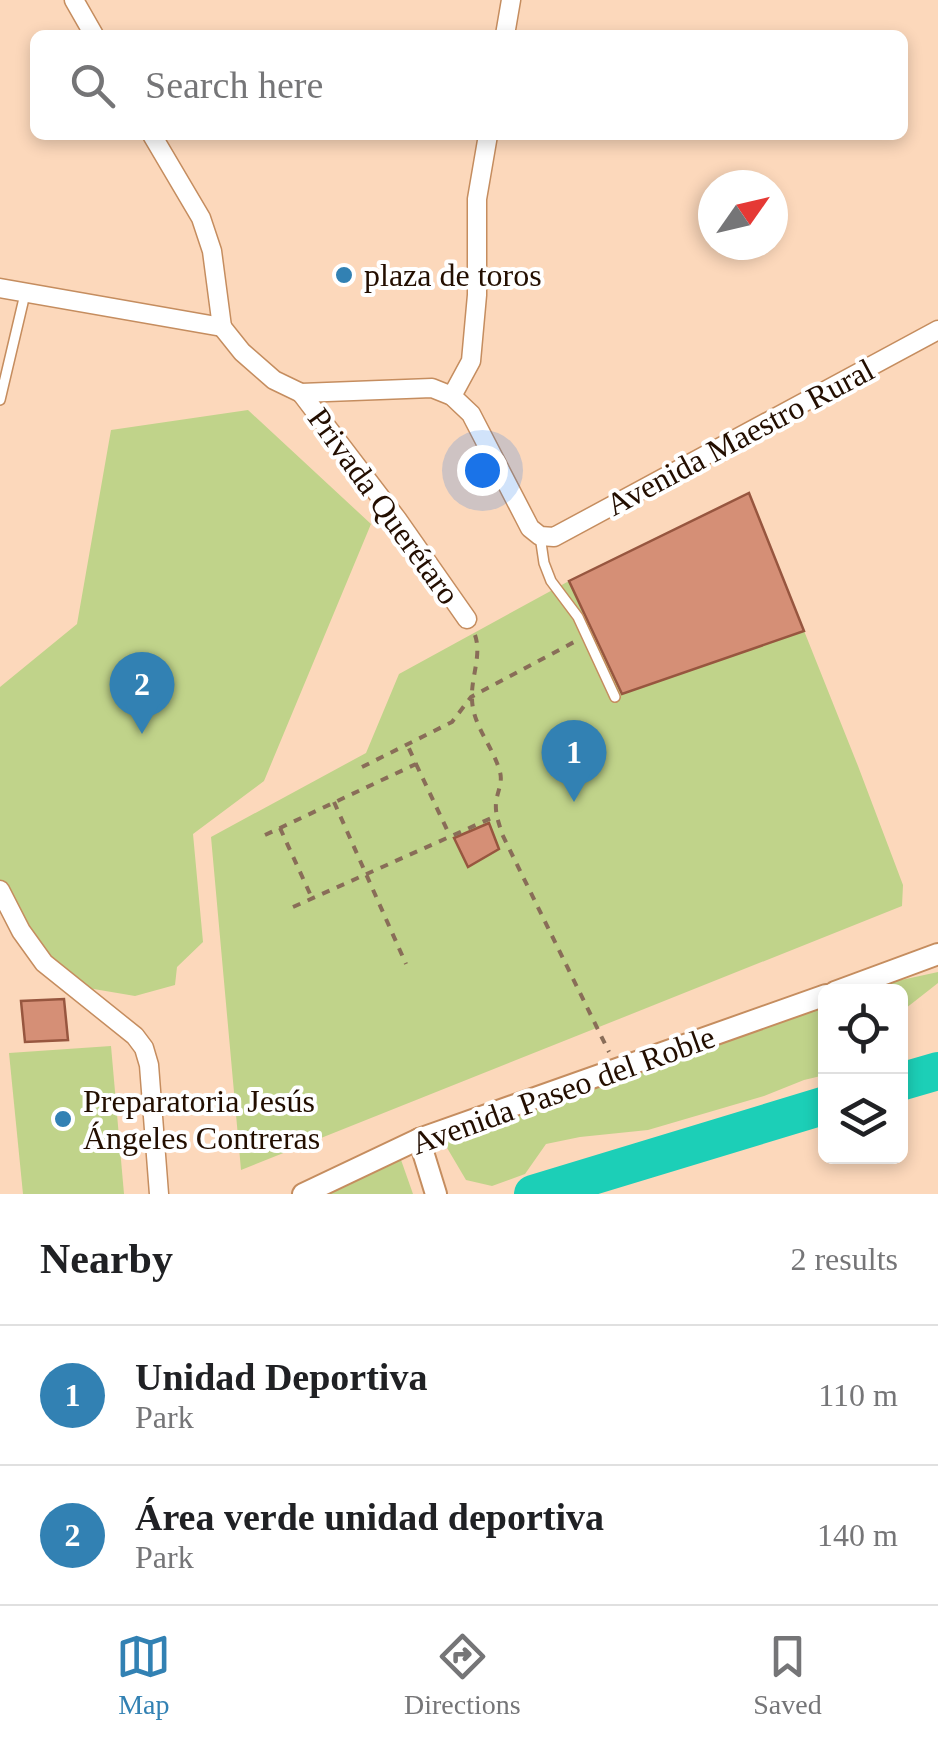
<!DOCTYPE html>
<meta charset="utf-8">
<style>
body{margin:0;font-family:"Times New Roman",serif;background:#f6f6f6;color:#202124}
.controls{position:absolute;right:30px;bottom:30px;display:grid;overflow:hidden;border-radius:15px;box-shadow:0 5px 15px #0003}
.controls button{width:90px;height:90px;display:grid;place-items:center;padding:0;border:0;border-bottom:2px solid #e0e0e0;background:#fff;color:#202124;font:50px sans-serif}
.compass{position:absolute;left:698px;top:170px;width:90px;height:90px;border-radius:50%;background:#fff;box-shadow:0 5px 15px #0003;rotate:56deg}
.you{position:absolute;left:482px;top:470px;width:35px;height:35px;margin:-25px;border:8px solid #fff;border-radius:50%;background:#1a73e8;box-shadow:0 0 0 15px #1a73e833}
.badge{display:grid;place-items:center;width:65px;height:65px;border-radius:50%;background:#3281b3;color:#fff;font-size:32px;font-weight:700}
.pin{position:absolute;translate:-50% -82px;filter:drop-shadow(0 2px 5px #0008)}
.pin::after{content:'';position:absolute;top:52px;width:35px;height:30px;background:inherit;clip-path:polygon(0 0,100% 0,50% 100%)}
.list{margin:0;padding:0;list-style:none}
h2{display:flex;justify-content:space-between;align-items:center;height:130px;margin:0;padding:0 40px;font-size:42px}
h2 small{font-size:32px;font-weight:400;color:#757577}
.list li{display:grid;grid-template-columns:65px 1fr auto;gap:30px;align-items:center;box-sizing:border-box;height:140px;padding:0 40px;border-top:2px solid #e0e0e0}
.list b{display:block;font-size:38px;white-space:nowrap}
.list p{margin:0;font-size:32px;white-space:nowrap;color:#757577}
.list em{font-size:32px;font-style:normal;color:#757577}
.icon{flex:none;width:55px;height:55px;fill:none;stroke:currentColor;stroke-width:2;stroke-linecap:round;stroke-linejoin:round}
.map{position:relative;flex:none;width:938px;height:1194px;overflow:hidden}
.search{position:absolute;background:#fff;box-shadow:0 5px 15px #0003;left:30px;right:30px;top:30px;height:110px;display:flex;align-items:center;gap:25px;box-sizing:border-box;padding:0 35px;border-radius:15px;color:#757577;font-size:38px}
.sheet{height:410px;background:#fff}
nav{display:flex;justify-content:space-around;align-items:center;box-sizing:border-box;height:140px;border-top:2px solid #e0e0e0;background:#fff;font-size:28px;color:#757577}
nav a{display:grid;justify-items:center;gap:5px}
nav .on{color:#3281b3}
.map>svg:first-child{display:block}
.green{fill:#c0d38a}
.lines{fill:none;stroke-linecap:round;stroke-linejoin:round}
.river{stroke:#1ccfb7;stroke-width:38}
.building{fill:#d58f76;stroke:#97563f;stroke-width:2.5}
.service-casing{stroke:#c58d5f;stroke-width:12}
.minor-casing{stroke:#c58d5f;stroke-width:21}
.tertiary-casing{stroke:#c58d5f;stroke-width:24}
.path{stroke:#896d58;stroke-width:4;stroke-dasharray:8 8;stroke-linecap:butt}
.service{stroke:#fff;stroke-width:9}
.minor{stroke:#fff;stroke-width:18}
.tertiary{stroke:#fff;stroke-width:20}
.poi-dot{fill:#3281b3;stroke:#fff;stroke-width:4}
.labels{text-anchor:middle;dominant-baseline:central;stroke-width:8;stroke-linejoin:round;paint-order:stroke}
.poi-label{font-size:32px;fill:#230e00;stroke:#fff;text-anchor:start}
.street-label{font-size:32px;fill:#230e00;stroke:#fff}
</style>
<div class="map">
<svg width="938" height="1194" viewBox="0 0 938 1194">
<rect width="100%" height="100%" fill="#fcd8bb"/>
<g class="green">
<polygon points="248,410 371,524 264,781 193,834 203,942 177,967 175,985 135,996 82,987 30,939 0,881 0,687 77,624 111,430"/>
<polygon points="749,493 858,766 903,885 902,906 241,1170 211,837 366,753 399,674 569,581"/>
<polygon points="938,972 938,983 901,1012 900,992 846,992"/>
<polygon points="825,998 825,1075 804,1080 764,1096 648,1130 580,1137 546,1144 525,1174 492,1186 466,1180 443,1141 646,1069 695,1042"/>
<polygon points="111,1046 124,1194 23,1194 9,1053"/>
<polygon points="400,1157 413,1194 305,1194"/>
</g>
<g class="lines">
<g class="river">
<polyline points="900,1082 938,1071"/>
<polyline points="533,1194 826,1105"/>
</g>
</g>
<g class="building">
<polygon points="749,493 804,631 622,694 569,581"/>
<polygon points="489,823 499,849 468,867 454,838"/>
<polygon points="64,999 68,1040 25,1042 21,1001"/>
</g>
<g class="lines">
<defs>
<g id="service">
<polyline points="0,400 25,294"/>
<polyline points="540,536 544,563 551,581 578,617 615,697"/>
</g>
<g id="minor">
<polyline points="74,0 94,35"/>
<polyline points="505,35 511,0"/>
<polyline points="152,135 201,218 212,251 222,327"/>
<polyline points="0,288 222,327"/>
<polyline points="222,327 242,352 274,380 301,393 432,388 452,396 471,414 530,528 540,536 554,537 938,330"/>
<polyline points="301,393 397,519 467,619"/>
<polyline points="452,396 471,361 477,295 477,199 488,135"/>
<polyline points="0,890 21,931 44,963 135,1036 144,1048 149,1065 159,1194"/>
</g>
<g id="tertiary">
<polyline points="835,992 938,954"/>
<polyline points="419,1139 436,1194"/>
<polyline points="303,1194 419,1139 826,995"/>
</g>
</defs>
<use href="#service" class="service-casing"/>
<use href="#minor" class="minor-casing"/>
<use href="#tertiary" class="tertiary-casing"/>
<g class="path">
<path d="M475 635C482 655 471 677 472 698 472 725 493 746 500 772 503 783 497 792 496 803 495 814 499 823 502 834L609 1052"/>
<polyline points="416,764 450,836"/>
<polyline points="362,767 452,722 471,697 574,642"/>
<polyline points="334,802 406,964"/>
<polyline points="280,828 311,896"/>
<polyline points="265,835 416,764 407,744"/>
<polyline points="293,907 496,816"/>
</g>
<use href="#service" class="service"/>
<use href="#minor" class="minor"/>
<use href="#tertiary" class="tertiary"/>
</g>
<g class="poi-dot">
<circle cx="344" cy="275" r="10"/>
<circle cx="63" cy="1119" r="10"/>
</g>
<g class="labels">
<g class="poi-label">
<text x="364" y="275">plaza de toros</text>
<text x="83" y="1101">Preparatoria Jesús<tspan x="83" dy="37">Ángeles Contreras</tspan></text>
</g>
<g class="street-label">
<text transform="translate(740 437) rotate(-28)">Avenida Maestro Rural</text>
<text transform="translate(384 506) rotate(54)">Privada Querétaro</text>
<text transform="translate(563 1090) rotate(-20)">Avenida Paseo del Roble</text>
</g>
</g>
</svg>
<div class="controls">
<button><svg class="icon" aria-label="locate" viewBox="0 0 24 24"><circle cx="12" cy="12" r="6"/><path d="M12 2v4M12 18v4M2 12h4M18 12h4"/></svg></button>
<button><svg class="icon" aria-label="layers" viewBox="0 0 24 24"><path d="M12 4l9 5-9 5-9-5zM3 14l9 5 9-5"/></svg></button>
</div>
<svg class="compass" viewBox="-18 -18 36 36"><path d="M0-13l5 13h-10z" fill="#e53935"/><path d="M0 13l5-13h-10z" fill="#757577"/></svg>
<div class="you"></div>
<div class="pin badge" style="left:574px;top:802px">1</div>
<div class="pin badge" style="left:142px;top:734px">2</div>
<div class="search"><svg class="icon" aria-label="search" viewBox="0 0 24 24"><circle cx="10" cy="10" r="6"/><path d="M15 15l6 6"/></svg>Search here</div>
</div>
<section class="sheet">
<h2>Nearby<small>2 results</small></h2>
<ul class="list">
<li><span class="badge">1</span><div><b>Unidad Deportiva</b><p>Park</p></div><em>110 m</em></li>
<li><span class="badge">2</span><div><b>Área verde unidad deportiva</b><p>Park</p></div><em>140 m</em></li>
</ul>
</section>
<nav>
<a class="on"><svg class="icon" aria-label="map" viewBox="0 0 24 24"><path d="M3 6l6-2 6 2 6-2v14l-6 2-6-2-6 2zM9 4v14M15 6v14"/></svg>Map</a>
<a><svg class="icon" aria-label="directions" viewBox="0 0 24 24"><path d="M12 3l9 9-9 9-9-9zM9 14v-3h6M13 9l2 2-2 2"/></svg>Directions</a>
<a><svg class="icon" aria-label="saved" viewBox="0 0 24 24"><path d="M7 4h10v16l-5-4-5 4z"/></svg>Saved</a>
</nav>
